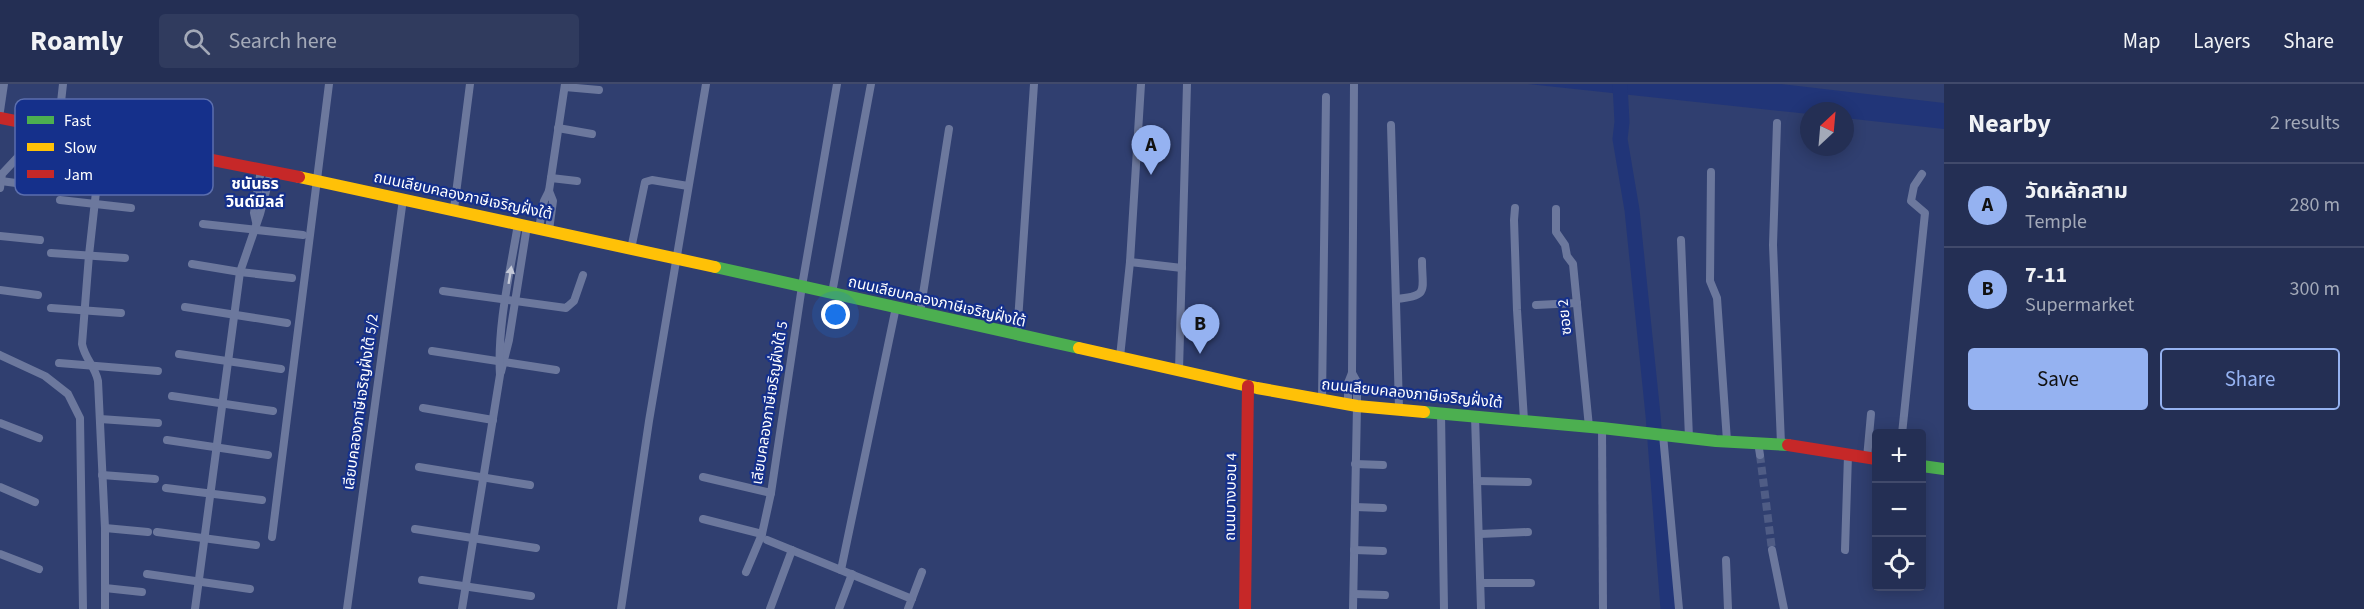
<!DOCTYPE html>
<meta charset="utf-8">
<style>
body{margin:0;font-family:"Source Sans 3","Noto Sans Thai",sans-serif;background:#303b5e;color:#f1f3f6}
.controls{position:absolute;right:18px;bottom:18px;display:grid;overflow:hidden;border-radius:6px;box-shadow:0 3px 15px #0003}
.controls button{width:54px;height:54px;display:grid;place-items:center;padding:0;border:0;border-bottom:2px solid #414a6b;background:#242f54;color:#f1f3f6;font:30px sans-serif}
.compass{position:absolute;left:1800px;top:18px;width:54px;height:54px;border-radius:50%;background:#242f54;box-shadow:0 3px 15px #0003;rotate:26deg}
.you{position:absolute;left:836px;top:231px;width:21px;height:21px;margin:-15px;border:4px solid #fff;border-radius:50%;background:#1a73e8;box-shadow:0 0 0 9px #1a73e833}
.badge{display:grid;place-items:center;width:39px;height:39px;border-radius:50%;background:#95b2f1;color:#111;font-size:20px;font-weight:700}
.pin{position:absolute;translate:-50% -50px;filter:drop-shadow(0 2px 3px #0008)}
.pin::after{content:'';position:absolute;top:32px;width:21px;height:18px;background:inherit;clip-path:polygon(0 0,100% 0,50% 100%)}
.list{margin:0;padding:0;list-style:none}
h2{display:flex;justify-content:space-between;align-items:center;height:78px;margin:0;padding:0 24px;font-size:26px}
h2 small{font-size:20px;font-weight:400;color:#a3a9b8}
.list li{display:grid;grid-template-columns:39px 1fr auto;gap:18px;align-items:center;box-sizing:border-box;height:84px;padding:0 24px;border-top:2px solid #414a6b}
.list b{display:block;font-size:22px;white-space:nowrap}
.list p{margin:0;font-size:20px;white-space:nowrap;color:#a3a9b8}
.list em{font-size:20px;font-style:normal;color:#a3a9b8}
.actions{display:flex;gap:12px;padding:18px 24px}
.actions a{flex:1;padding:14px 0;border:2px solid #95b2f1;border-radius:6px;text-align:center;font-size:21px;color:#95b2f1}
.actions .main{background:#95b2f1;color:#111}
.icon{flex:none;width:33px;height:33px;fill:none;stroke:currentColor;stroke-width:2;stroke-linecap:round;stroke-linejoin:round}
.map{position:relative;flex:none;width:1944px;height:525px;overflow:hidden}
header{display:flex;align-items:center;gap:36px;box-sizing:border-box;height:84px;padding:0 30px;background:#242f54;border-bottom:2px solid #414a6b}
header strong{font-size:28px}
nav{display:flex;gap:33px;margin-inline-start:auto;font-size:21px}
.search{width:420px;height:54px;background:#303b5e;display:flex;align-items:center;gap:15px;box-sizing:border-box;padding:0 21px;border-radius:6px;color:#a3a9b8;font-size:22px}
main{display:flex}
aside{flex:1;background:#242f54}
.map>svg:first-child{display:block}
.water{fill:#213578}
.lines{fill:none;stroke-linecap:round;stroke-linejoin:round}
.river{stroke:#213578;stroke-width:15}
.street-tunnel{stroke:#4f5c85;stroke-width:8;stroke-dasharray:8 4;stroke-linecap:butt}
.street{stroke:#6c789d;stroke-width:8}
.fast{stroke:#4caf50;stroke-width:12}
.slow{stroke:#ffc107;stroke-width:12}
.jam{stroke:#c62828;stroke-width:12}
.oneway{fill:#c4c9d8}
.labels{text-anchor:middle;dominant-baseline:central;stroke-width:4.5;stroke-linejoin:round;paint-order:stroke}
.street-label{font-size:15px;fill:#fff;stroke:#15308b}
.neighbourhood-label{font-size:16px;font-weight:bold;fill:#fff;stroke:#15308b}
.key{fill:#15308b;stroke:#5b6eae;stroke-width:1.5}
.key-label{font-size:16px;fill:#fff}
</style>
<header>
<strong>Roamly</strong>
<div class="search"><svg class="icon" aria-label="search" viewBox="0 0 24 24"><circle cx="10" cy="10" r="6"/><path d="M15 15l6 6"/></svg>Search here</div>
<nav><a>Map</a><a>Layers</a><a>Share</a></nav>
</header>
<main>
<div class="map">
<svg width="1944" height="525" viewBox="0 0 1944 525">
<rect width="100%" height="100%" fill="#303f70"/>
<polygon class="water" points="1528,0 1781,0 1944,19 1944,45 1845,34 1845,27 1809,27 1809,30"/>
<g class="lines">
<polyline class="river" points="1620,0 1622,38 1620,55 1632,126 1653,331 1668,525"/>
<polyline class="street-tunnel" points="1760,371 1772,466"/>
<g class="street">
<polyline points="565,3 599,6"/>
<polyline points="0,27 4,0"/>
<polyline points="1777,39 1773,161 1781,360"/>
<polyline points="1391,41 1399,324"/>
<polyline points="558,44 592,50"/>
<polyline points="58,45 63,0"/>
<path d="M102 54 89 171 82 260C85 275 95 282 98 297L105 444V525"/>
<polyline points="1711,88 1710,197 1717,214 1727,357"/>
<polyline points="551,94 577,97"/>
<polyline points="1,97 46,103"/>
<polyline points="0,104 2,90 32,58 36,41"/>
<polyline points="549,107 553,117 549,146"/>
<polyline points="60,116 131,124"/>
<polyline points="1515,124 1514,136 1517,226 1524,336"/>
<polyline points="454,125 470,0"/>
<polyline points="1556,125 1556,148 1565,161 1567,172 1573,180 1589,343"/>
<polyline points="256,138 254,129 261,86"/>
<polyline points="203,140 303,151"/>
<polyline points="539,144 544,117 549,107 565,0"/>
<polyline points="0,152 40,156"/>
<polyline points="1681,156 1689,354"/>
<polyline points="631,165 645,98 652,96 688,102"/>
<polyline points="51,169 125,174"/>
<polyline points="1130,178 1182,184"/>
<polyline points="192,180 240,188 292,194"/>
<polyline points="0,206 38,211"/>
<polyline points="443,207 566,224 574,217 583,191"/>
<polyline points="832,209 871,0"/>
<path d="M1396 215C1430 212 1422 207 1422 177"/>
<polyline points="1536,221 1577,219"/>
<polyline points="185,223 287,239"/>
<polyline points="51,224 121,229"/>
<polyline points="920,229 949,45"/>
<polyline points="1017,252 1034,0"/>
<polyline points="432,267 556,286"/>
<polyline points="179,270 281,285"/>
<polyline points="0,271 45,292 68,310 80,334 83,525"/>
<polyline points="1120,273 1130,178 1141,0"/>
<polyline points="59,279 158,287"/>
<polyline points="1179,286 1187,0"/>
<polyline points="501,288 509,256 527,142"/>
<polyline points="1352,289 1357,298 1357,322 1353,525"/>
<polyline points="172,312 273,327"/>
<polyline points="1322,316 1326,13"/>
<polyline points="1348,320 1348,299 1352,289 1354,0"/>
<polyline points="423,324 493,336"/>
<polyline points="1441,329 1444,525"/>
<polyline points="1475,332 1481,525"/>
<polyline points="100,335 158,339"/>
<polyline points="0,339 39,354"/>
<polyline points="1602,344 1603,525"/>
<polyline points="1902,350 1925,129 1911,117 1914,102 1922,90"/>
<polyline points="1663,351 1679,525"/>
<polyline points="167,356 268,371"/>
<polyline points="1758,358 1760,371"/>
<polyline points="1867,374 1871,330"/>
<polyline points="1355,380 1383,381"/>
<polyline points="419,383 530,401"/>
<polyline points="102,391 155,395"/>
<polyline points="703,393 771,409 802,202 837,0"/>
<polyline points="1477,397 1528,398"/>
<polyline points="0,403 35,418"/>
<polyline points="166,404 262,416"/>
<polyline points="1355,423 1383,424"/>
<polyline points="703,435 762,450 771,409"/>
<polyline points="105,444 148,448"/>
<polyline points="415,445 536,464"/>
<polyline points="157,448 256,461"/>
<polyline points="1480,450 1528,448"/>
<polyline points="272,453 329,0"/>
<polyline points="767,456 912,515"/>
<polyline points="1354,466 1383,467"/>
<polyline points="1772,466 1784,525"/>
<polyline points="1845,466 1848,371"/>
<polyline points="0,470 39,485"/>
<polyline points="1726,476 1728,525"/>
<polyline points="841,486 896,223"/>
<polyline points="746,488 762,450"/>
<polyline points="147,490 250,505"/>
<polyline points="422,496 531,512"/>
<polyline points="1481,499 1531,499"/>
<polyline points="105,504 142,508"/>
<polyline points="1354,510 1385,511"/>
<polyline points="195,525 240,188 260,130 271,88"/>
<polyline points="347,525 403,115"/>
<path d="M462 525 500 291C497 242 510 189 518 140"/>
<polyline points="621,525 649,337 706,0"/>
<polyline points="770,525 792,466"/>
<polyline points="839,525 852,490"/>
<polyline points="908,525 922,488"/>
</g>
<g class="fast">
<polyline points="715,183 1079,264"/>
<polyline points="1424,328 1602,344 1716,357 1788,361"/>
<polyline points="1922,382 1944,385"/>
</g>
<g class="slow">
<polyline points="299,93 715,183"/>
<polyline points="1079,264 1257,304 1357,322 1424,328"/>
</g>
<g class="jam">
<polyline points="0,34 299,93"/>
<polyline points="1788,361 1876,375"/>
<polyline points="1245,525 1248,302"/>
</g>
</g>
<defs><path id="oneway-solid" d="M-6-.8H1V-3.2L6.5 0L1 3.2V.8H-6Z" transform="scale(1.5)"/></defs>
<use class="oneway" href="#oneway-solid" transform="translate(510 191) rotate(-81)"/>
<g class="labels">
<g class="street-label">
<text transform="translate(463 112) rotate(12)">ถนนเลียบคลองภาษีเจริญฝั่งใต้</text>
<text transform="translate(937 218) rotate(13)">ถนนเลียบคลองภาษีเจริญฝั่งใต้</text>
<text transform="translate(1565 233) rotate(-96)">ซอย 2</text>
<text transform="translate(1412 310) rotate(6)">ถนนเลียบคลองภาษีเจริญฝั่งใต้</text>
<text transform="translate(361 318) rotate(-82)">เลียบคลองภาษีเจริญฝั่งใต้ 5/2</text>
<text transform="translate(770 319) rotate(-81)">เลียบคลองภาษีเจริญฝั่งใต้ 5</text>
<text transform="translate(1231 413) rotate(-89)">ถนนบางบอน 4</text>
</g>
<g class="neighbourhood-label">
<text x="255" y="100">ชนันธร<tspan x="255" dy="18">วินด์มิลล์</tspan></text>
</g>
</g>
<rect x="15" y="15" width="198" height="96" rx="9" class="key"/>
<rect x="27" y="32" width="27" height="8" fill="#4caf50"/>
<rect x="27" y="59" width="27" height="8" fill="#ffc107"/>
<rect x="27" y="86" width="27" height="8" fill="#c62828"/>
<g class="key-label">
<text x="64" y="42">Fast</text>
<text x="64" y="69">Slow</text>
<text x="64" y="96">Jam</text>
</g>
</svg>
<div class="controls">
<button>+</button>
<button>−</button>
<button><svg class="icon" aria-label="locate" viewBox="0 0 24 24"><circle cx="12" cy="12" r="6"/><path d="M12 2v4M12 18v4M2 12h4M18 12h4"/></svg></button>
</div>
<svg class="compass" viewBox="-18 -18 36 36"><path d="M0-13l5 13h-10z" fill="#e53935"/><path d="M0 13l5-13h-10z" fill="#a3a9b8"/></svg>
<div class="you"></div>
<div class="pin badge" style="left:1151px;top:91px">A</div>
<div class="pin badge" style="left:1200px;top:270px">B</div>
</div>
<aside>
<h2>Nearby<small>2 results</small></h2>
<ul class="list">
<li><span class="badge">A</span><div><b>วัดหลักสาม</b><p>Temple</p></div><em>280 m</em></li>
<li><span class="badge">B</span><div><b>7-11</b><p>Supermarket</p></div><em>300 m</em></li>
</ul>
<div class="actions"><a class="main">Save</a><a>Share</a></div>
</aside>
</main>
